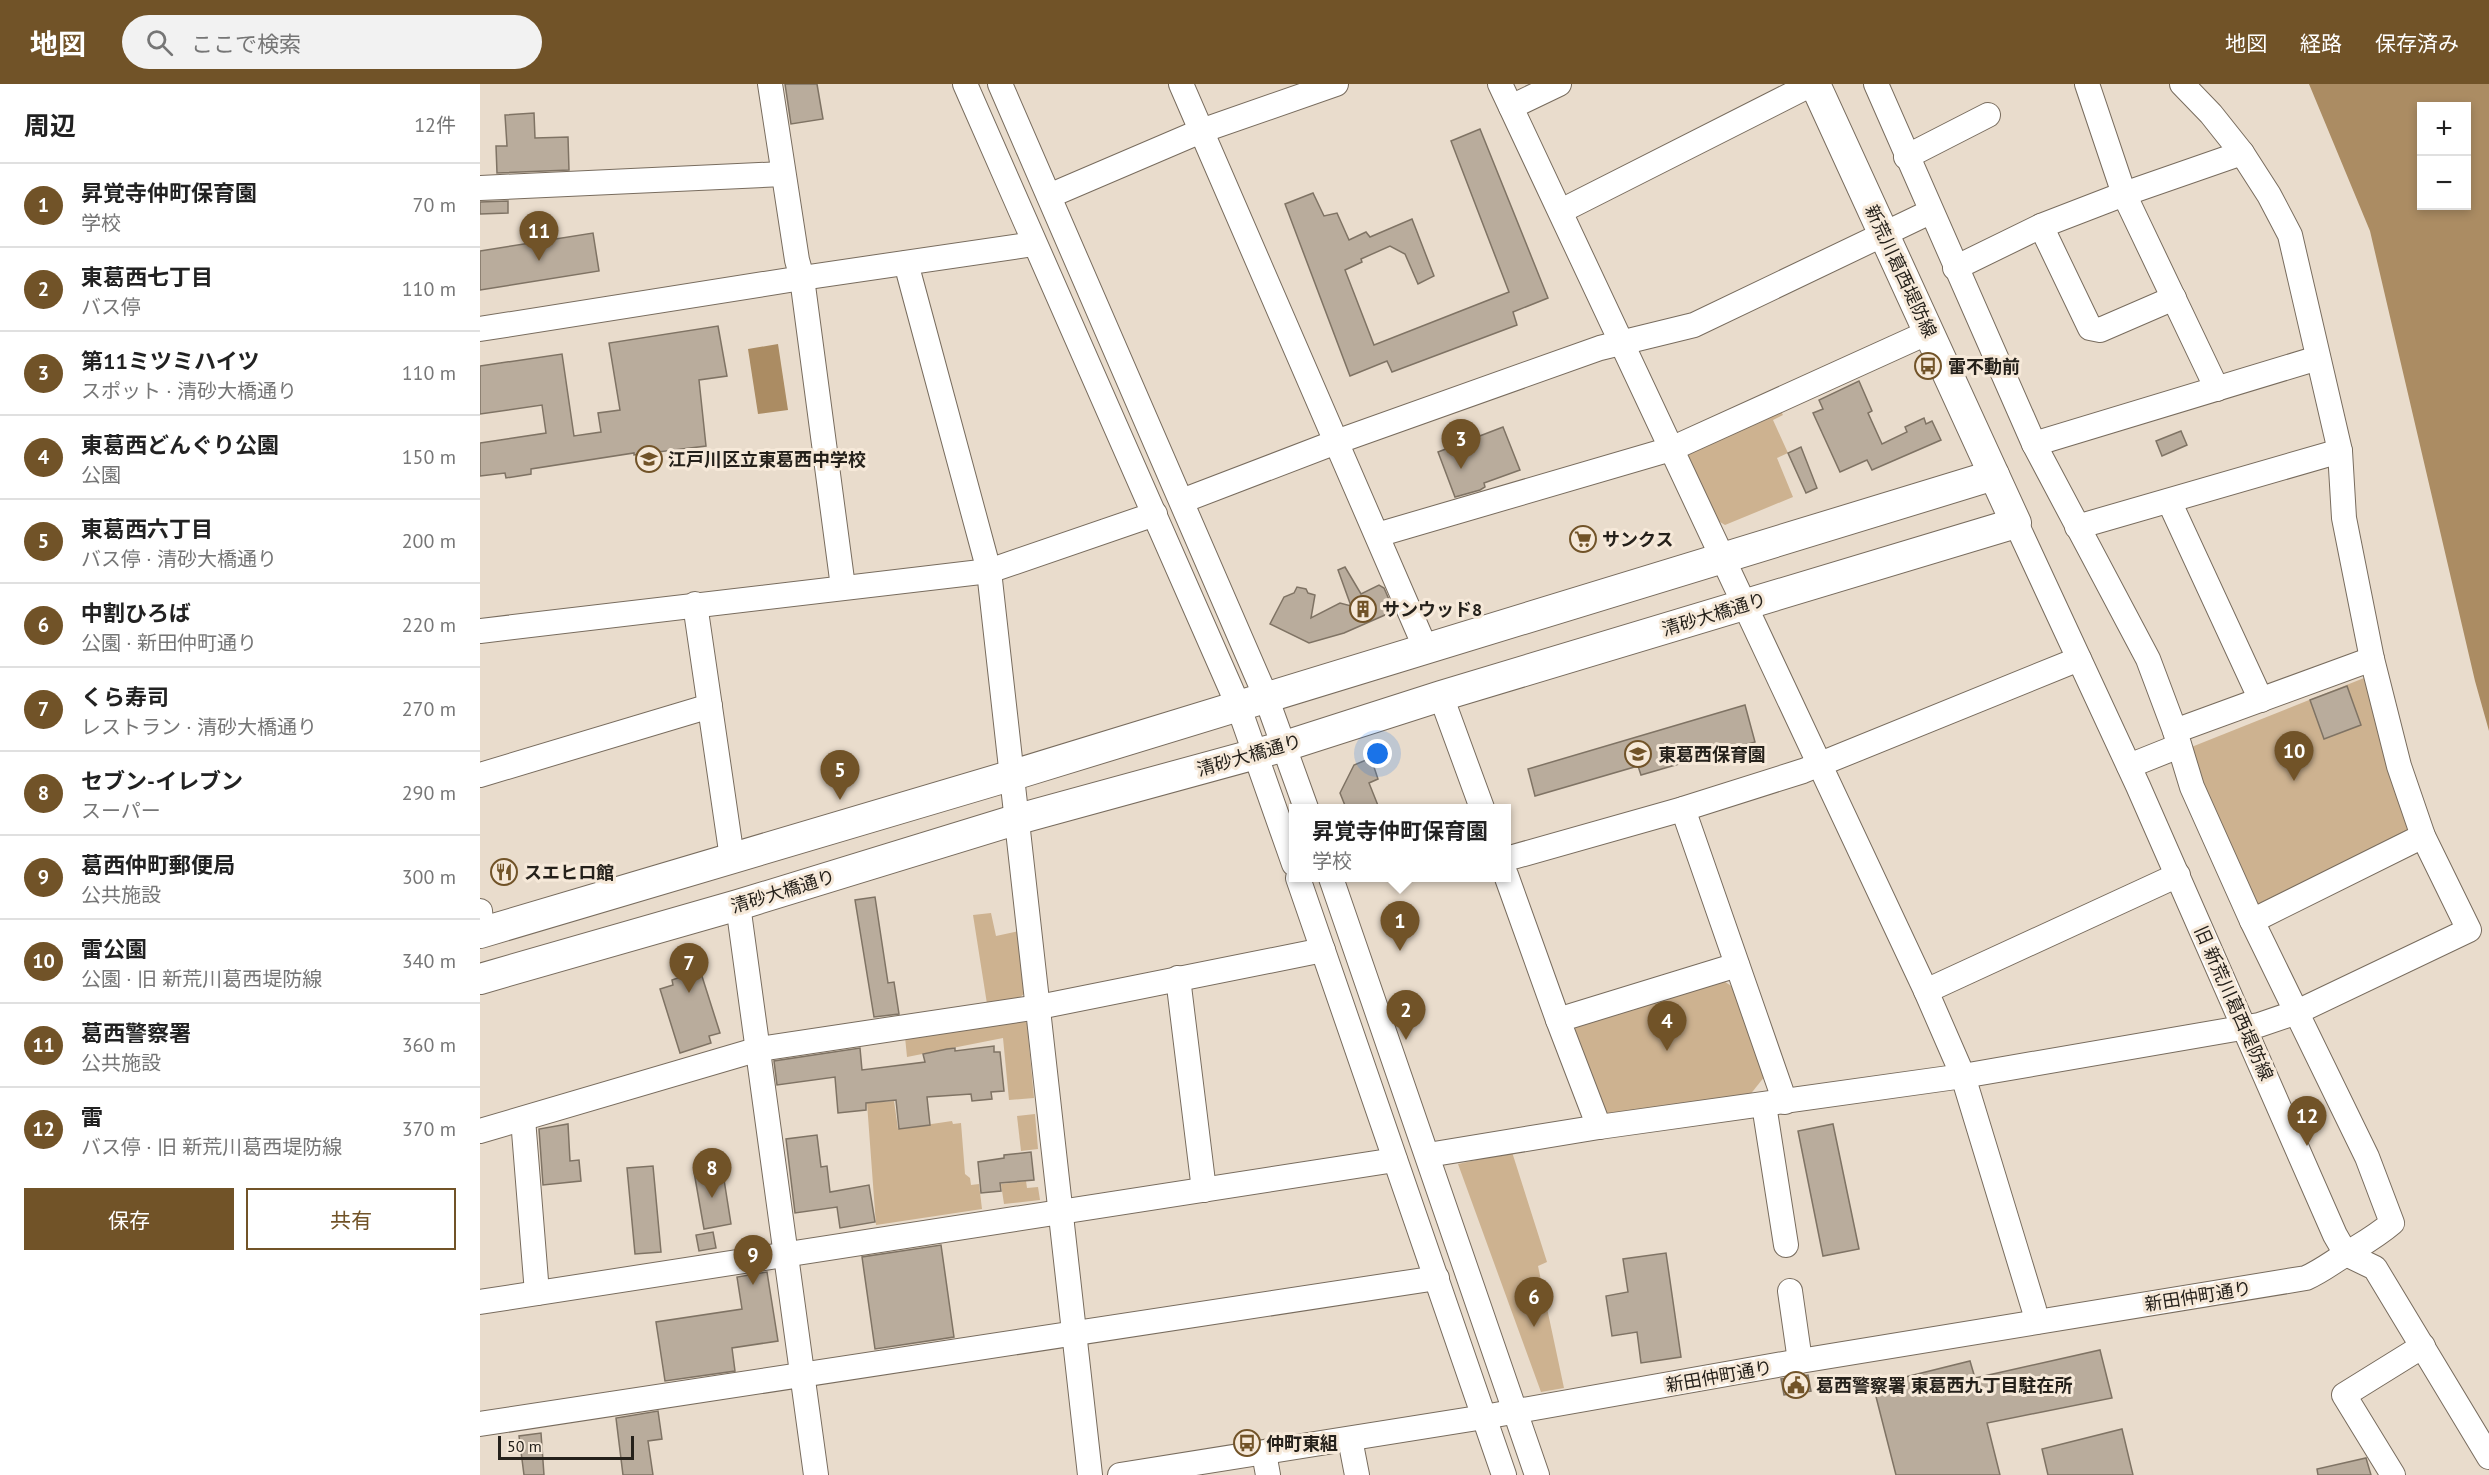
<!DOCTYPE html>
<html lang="ja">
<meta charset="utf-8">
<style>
body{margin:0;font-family:"PT Sans","Noto Sans JP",sans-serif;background:#f2f2f2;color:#222}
.controls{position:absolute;right:18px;top:18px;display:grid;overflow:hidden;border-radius:0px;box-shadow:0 3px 9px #0003}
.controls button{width:54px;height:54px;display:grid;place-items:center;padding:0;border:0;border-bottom:2px solid #e0e0e0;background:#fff;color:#222;font:30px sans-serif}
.scale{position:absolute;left:18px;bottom:15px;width:136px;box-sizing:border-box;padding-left:6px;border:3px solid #25211b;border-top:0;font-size:16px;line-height:21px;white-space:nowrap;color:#25211b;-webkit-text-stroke:4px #f6e9d9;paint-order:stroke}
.you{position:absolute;left:898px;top:670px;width:21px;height:21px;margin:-15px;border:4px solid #fff;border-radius:50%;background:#1a73e8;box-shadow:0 0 0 9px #1a73e833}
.badge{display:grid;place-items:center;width:39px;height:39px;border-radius:50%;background:#715328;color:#fff;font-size:20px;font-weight:700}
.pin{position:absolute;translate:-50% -50px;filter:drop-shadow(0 2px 3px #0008)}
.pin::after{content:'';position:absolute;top:32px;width:21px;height:18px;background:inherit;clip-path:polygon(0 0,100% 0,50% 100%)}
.popup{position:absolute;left:809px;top:720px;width:222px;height:78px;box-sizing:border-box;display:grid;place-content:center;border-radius:0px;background:#fff;filter:drop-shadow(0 2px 4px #0005);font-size:20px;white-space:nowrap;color:#767676}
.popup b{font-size:22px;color:#222}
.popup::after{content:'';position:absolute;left:50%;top:100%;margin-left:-12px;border:12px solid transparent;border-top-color:#fff}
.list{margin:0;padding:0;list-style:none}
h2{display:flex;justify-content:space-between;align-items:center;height:78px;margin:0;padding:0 24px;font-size:26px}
h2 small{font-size:20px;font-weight:400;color:#767676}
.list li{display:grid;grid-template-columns:39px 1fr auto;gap:18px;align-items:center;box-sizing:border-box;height:84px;padding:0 24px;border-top:2px solid #e0e0e0}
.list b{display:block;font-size:22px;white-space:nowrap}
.list p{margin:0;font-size:20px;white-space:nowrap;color:#767676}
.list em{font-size:20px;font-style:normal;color:#767676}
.actions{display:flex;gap:12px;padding:18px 24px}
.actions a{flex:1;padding:14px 0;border:2px solid #715328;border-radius:0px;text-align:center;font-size:21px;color:#715328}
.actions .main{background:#715328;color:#fff}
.icon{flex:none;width:33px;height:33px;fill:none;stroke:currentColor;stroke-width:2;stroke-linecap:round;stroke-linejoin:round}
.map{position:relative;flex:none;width:2009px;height:1391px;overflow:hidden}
header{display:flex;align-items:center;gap:36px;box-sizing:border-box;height:84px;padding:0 30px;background:#715328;color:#fff}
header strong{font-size:28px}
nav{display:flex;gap:33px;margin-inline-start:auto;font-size:21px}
.search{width:420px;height:54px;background:#f2f2f2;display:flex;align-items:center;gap:15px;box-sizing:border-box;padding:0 21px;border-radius:33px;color:#767676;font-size:22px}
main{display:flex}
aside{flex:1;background:#fff}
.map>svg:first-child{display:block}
.green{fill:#cdb290}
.water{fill:#ab8c63;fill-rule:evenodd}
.building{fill:#b9ac9c;stroke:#7f7364;stroke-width:1.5}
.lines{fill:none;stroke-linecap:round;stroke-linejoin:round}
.minor-casing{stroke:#786c5e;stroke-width:26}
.major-casing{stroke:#786c5e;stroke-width:32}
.minor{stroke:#fff;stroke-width:24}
.major{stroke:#fff;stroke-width:30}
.labels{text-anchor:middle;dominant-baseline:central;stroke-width:6;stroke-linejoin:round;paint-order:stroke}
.street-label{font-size:18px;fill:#25211b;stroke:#f6e9d9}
.poi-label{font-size:18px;font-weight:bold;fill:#25211b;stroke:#f6e9d9;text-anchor:start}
</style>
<header>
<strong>地図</strong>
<div class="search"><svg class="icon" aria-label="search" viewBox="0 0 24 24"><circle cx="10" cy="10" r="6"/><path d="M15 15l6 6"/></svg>ここで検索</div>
<nav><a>地図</a><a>経路</a><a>保存済み</a></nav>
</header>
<main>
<aside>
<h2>周辺<small>12件</small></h2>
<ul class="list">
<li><span class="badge">1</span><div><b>昇覚寺仲町保育園</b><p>学校</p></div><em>70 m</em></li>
<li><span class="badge">2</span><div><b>東葛西七丁目</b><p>バス停</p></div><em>110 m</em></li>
<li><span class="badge">3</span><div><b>第11ミツミハイツ</b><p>スポット · 清砂大橋通り</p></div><em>110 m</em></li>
<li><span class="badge">4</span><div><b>東葛西どんぐり公園</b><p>公園</p></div><em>150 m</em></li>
<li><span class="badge">5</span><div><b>東葛西六丁目</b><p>バス停 · 清砂大橋通り</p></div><em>200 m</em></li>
<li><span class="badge">6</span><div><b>中割ひろば</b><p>公園 · 新田仲町通り</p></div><em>220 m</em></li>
<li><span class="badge">7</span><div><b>くら寿司</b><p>レストラン · 清砂大橋通り</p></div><em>270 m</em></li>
<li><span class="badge">8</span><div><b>セブン-イレブン</b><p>スーパー</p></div><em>290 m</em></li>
<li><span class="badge">9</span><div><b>葛西仲町郵便局</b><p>公共施設</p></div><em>300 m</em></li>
<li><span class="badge">10</span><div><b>雷公園</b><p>公園 · 旧 新荒川葛西堤防線</p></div><em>340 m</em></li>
<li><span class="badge">11</span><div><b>葛西警察署</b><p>公共施設</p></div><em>360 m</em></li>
<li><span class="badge">12</span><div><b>雷</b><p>バス停 · 旧 新荒川葛西堤防線</p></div><em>370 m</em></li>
</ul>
<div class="actions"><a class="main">保存</a><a>共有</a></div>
</aside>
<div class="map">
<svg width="2009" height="1391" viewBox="0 0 2009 1391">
<rect width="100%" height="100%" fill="#e9dccc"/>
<g class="green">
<polygon points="1298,322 1303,331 1293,336 1308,369 1297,374 1313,413 1245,441 1235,435 1205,371"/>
<polygon points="1884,594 1892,601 1931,741 1927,749 1778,822 1704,666"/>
<polygon points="511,829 516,852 539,847 545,909 537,916 507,920 493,831"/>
<polygon points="1234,891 1253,903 1285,992 1269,1012 1122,1032 1090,941"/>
<polygon points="543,936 547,939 554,1014 529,1016 523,954 427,973 425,953"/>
<polygon points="414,1017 418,1045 472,1037 473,1040 481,1039 485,1090 490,1094 491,1101 499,1100 502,1125 396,1141 387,1019"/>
<polygon points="555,1030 558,1065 541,1067 537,1032"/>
<polygon points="1032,1068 1067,1178 1058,1182 1084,1304 1061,1308 978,1080"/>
<polygon points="546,1097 547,1104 558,1103 560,1116 524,1120 521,1100"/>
</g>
<g class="water">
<path d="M1829 0H2009V647L1995 597 1890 147ZM1942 22H1986V122H1942Z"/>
<polygon points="298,260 308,326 278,330 268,265"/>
</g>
<g class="building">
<polygon points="305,0 337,0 343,35 311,40"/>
<polygon points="54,29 55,54 88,53 89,86 17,89 16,62 27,62 25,31"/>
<polygon points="1000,45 1068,214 1033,228 1037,241 912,288 907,277 870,292 805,120 833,109 844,132 857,129 869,156 886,148 890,153 932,135 954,192 938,200 925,170 910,162 881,175 882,178 865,186 894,261 1029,208 971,57"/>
<polygon points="28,117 28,129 0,130 0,118"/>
<polygon points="113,149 119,187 0,206 0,167"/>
<polygon points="238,242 247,292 219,296 226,362 154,371 154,369 51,385 51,390 26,394 25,389 0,392 0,359 66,349 62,321 0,330 0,282 82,270 94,352 121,348 118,329 140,326 129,259"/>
<polygon points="1379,297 1392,327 1388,329 1402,360 1427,348 1425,343 1444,334 1446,340 1452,337 1461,356 1392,386 1387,376 1360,388 1333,329 1343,325 1339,316"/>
<polygon points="1023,343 1040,386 1004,399 1005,403 1000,406 975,413 958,368"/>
<polygon points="1701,347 1707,361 1682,372 1676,357"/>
<polygon points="1321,363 1337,404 1326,409 1308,369"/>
<polygon points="865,483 881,510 899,501 904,504 914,527 864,549 829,559 790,540 804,513 814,509 817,503 826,505 828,509 835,511 831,534 860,519 871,522 858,486"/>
<polygon points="1867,602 1881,641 1844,655 1830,616"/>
<polygon points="1265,621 1275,658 1161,691 1158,682 1055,712 1048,685"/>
<polygon points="891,674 898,695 889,699 899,724 866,724 860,709 874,681"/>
<polygon points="395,813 408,899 414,898 419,930 394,933 375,816"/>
<polygon points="220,886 240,949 229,952 231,959 200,969 180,905 193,901 192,896"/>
<polygon points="514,962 514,968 520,968 524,1007 511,1008 512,1015 492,1017 491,1010 447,1013 450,1041 419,1045 416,1016 386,1019 386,1026 358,1029 355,993 297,1001 294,977 380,964 382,986 445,978 443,970 467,965 475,964 475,967"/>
<polygon points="88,1040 90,1077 99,1076 101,1097 63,1101 59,1045"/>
<polygon points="1353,1040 1379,1165 1343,1172 1318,1047"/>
<polygon points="337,1051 341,1083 347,1082 350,1108 389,1101 395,1138 360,1144 357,1123 315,1129 306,1055"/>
<polygon points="551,1068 554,1096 520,1099 521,1107 501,1109 498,1078 524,1074 524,1071"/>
<polygon points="173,1082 181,1168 155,1170 147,1084"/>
<polygon points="242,1083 251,1140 224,1145 214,1088"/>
<polygon points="233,1148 236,1164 219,1167 216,1151"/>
<polygon points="461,1161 474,1253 395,1265 382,1173"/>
<polygon points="1186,1169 1201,1273 1161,1279 1157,1248 1132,1252 1126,1212 1148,1208 1143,1175"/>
<polygon points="287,1188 298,1257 252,1264 255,1287 185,1297 176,1238 262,1225 257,1193"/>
<polygon points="1620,1266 1632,1314 1507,1339 1520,1391 1416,1391 1393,1301 1490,1277 1495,1294"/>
<polygon points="1328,1291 1331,1307 1304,1311 1301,1295"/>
<polygon points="178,1327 182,1355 168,1357 173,1391 143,1391 136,1334"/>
<polygon points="1642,1345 1653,1391 1568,1391 1562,1365"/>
<polygon points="61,1349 64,1391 44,1391 39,1352"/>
<polygon points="1886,1374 1891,1391 1838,1391 1837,1385"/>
</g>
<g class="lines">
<defs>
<g id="minor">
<polyline points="290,0 317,176 322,194 363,503"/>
<polyline points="485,0 758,621 814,780"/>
<polyline points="520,0 786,613 826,724"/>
<polyline points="701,0 945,563"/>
<polyline points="1020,0 1446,907 1483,992 1554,1225 1556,1238"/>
<polyline points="1607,0 1644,110 1737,305"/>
<polyline points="1031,23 1079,0"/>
<polyline points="1426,73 1508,31"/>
<polyline points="0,104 303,90"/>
<polyline points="569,112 721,47 856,0"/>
<polyline points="1081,127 1332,0"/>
<polyline points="1561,142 1610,244 1620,246 1694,214"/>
<polyline points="426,179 509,487 610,1391"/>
<polyline points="1475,184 1561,142 1644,110 1762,69"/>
<polyline points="0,245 322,194 554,160"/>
<polyline points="1554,360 1838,274"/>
<polyline points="702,417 856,358 1120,264 1214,241 1450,128"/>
<polyline points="1689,417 1781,616"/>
<polyline points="1536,439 1658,702 1855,1151 1866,1170 1895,1184 2009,1373"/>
<polyline points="1597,443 1860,367"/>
<polyline points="897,451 1191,365 1449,248"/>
<polyline points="215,520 252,774"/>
<polyline points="0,547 509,487 675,430"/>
<polyline points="961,612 1002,724"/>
<polyline points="1695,647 1892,575"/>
<polyline points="1649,682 1699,662"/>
<polyline points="0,691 230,622"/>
<polyline points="1203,725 1305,1018"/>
<polyline points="1026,775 1203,725 1323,687 1599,575"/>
<polyline points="1026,791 1078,936 1119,1043"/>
<polyline points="818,794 1024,1391"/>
<polyline points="851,794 1057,1391"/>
<polyline points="258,821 336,1391"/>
<polyline points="0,827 2,848"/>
<polyline points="1772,837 1943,752"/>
<polyline points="698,894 724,1106"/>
<polyline points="1446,907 1698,791"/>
<polyline points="1078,936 1257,881"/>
<polyline points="1284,1021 1306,1161"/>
<polyline points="43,1035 57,1209"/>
<polyline points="0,1047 279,965 559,923 843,866"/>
<polyline points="948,1071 1119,1043 1483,992 1779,941 1817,928 1989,846 1943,752 1919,682 1892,575 1864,434 1860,367 1810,151 1789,111 1762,69 1731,30 1702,0"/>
<polyline points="1310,1207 1320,1277"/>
<polyline points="0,1218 915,1076"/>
<polyline points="0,1340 957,1194"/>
<polyline points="870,1355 877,1391"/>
<polyline points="784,1369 788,1391"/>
<path d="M640 1391 1004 1333 1320 1277 1826 1194C1842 1187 1854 1177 1868 1169 1884 1159 1898 1151 1912 1139L1887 1073 1772 837 1712 703 1695 647 1668 575 1554 360 1396 0"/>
<polyline points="1913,1391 1864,1311 1943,1262"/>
</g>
<g id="major">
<polyline points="0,849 533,691 1514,391"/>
<polyline points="0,895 258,821 538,735 805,662 961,612 1536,439 1335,0"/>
</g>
</defs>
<use href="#minor" class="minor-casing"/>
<use href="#major" class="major-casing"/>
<use href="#minor" class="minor"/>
<use href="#major" class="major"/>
</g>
<defs>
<symbol id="bus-ring" viewBox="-11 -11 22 22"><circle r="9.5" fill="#f6e9d9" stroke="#715328" stroke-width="1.5"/><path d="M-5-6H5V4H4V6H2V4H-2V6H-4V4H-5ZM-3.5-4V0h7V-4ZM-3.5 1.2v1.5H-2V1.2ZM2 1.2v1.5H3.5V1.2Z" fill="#715328"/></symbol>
<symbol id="school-ring" viewBox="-11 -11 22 22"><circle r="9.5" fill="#f6e9d9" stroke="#715328" stroke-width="1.5"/><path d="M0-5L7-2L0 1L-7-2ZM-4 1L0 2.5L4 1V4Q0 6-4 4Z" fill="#715328"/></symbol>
<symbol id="supermarket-ring" viewBox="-11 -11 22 22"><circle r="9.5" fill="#f6e9d9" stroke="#715328" stroke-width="1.5"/><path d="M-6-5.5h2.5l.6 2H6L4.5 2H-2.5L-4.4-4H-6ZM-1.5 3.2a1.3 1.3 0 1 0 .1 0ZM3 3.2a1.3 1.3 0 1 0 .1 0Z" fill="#715328"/></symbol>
<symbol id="building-ring" viewBox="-11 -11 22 22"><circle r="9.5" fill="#f6e9d9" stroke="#715328" stroke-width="1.5"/><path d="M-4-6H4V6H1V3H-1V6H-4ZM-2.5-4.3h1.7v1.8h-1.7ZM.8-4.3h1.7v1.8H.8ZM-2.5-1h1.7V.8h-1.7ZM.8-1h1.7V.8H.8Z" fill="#715328"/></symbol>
<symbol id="restaurant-ring" viewBox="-11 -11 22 22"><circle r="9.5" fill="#f6e9d9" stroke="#715328" stroke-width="1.5"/><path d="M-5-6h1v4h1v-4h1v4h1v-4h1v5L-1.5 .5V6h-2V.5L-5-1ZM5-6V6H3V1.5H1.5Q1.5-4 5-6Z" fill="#715328"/></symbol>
<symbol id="civic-ring" viewBox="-11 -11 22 22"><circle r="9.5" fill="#f6e9d9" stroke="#715328" stroke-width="1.5"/><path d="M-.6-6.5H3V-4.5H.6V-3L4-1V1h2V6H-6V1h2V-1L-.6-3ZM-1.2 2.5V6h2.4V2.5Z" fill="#715328"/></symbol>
</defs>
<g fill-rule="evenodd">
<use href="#bus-ring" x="1433" y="267" width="30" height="30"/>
<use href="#school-ring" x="154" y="360" width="30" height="30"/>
<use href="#supermarket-ring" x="1088" y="440" width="30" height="30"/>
<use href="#building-ring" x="868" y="510" width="30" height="30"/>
<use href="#school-ring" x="1143" y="655" width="30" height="30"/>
<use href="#restaurant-ring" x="9" y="773" width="30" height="30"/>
<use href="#civic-ring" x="1301" y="1286" width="30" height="30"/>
<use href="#bus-ring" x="752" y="1344" width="30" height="30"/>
</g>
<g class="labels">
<g class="street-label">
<text transform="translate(1421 187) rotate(65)">新荒川葛西堤防線</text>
<text transform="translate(1234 530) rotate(-17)">清砂大橋通り</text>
<text transform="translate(769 671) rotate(-16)">清砂大橋通り</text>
<text transform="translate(303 807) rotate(-17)">清砂大橋通り</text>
<text transform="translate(1754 919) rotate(66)">旧 新荒川葛西堤防線</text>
<text transform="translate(1718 1212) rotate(-9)">新田仲町通り</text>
<text transform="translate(1239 1292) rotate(-10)">新田仲町通り</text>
</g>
<g class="poi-label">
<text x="1468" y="282">雷不動前</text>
<text x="188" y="375">江戸川区立東葛西中学校</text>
<text x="1122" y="455">サンクス</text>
<text x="902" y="525">サンウッド8</text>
<text x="1178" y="670">東葛西保育園</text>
<text x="44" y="788">スエヒロ館</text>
<text x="1336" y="1301">葛西警察署 東葛西九丁目駐在所</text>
<text x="786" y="1359">仲町東組</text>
</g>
</g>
</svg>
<div class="controls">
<button>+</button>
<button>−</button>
</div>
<div class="scale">50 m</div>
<div class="you"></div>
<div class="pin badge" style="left:920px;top:867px">1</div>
<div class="popup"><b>昇覚寺仲町保育園</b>学校</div>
<div class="pin badge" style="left:926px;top:956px">2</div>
<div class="pin badge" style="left:981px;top:385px">3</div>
<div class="pin badge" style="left:1187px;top:967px">4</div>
<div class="pin badge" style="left:360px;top:716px">5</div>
<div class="pin badge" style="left:1054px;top:1243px">6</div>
<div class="pin badge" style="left:209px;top:909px">7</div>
<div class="pin badge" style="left:232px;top:1114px">8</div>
<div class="pin badge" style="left:273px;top:1201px">9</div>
<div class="pin badge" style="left:1814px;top:697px">10</div>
<div class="pin badge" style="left:59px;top:177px">11</div>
<div class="pin badge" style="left:1827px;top:1062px">12</div>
</div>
</main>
